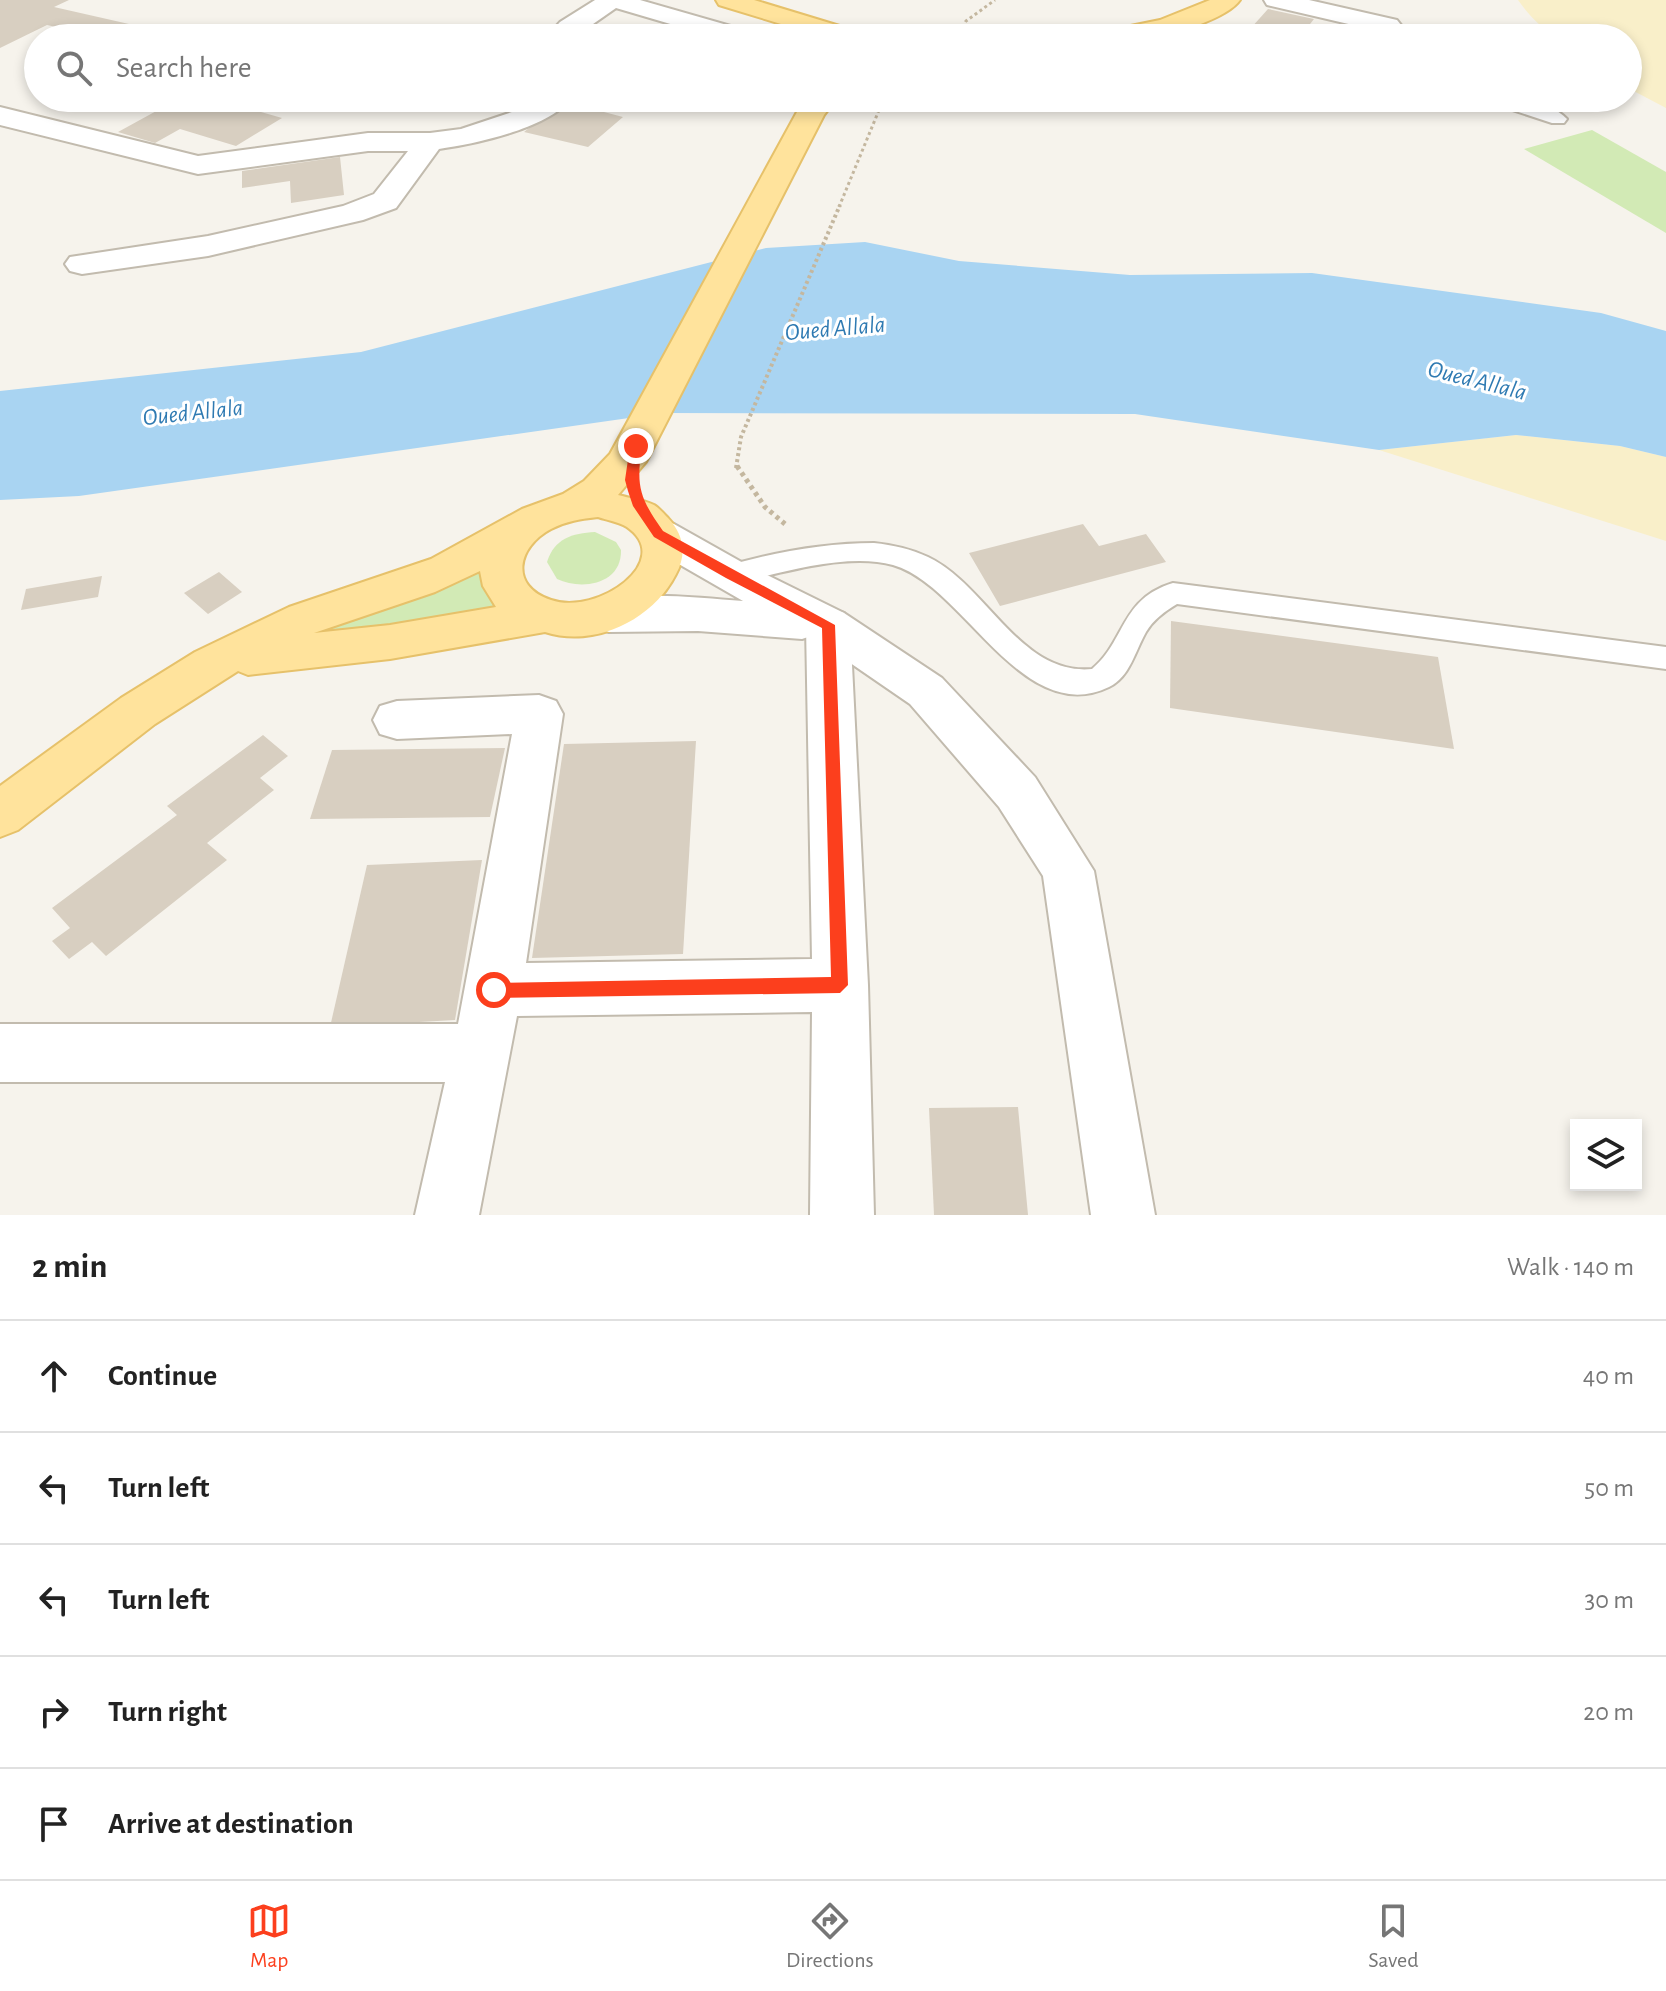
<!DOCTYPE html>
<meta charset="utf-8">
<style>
body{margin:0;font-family:"Alegreya Sans",sans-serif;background:#f2f2f2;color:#222}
.controls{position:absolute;right:24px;bottom:24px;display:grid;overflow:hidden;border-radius:0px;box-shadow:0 4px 12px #0003}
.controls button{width:72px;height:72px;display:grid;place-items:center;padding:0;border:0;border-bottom:2px solid #e0e0e0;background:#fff;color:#222;font:40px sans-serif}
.stop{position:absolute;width:24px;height:24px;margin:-18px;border:6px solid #fc3f1d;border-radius:50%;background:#fff}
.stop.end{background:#fc3f1d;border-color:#fff;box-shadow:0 2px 8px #0008}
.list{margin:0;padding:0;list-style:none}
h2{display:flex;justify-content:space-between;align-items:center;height:104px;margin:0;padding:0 32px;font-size:34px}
h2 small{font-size:26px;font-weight:400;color:#767676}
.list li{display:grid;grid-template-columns:52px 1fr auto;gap:24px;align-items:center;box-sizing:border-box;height:112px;padding:0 32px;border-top:2px solid #e0e0e0}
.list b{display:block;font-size:30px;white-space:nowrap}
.list em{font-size:26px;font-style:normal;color:#767676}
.icon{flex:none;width:44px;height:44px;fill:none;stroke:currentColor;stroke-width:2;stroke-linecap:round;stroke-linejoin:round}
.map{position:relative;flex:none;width:1666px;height:1215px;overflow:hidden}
.search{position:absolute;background:#fff;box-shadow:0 4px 12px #0003;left:24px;right:24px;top:24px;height:88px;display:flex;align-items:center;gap:20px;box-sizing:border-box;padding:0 28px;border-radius:44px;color:#767676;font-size:30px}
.sheet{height:664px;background:#fff}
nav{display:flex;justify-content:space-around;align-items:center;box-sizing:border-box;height:112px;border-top:2px solid #e0e0e0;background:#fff;font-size:22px;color:#767676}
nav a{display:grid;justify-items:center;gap:4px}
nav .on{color:#fc3f1d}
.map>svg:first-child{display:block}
.green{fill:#d2eab5}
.sand{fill:#f9efc9}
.water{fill:#a9d4f2}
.building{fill:#d8cfc1}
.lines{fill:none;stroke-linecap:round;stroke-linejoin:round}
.service-casing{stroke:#c2bbae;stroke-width:4}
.minor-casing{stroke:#c2bbae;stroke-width:4}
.tertiary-casing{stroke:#c2bbae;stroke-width:4}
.primary-casing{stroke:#e6c16a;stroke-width:4}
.path-far2{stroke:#c4b79f;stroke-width:3;stroke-dasharray:3 3;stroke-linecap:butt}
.path-far1{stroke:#c4b79f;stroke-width:4;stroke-dasharray:3 3;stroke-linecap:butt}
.path{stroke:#c4b79f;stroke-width:5;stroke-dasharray:4 4;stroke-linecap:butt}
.service{fill:#fff;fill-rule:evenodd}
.minor{fill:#fff;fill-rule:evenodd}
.tertiary{fill:#fff;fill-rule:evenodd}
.primary{fill:#ffe39c;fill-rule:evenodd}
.route{fill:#fc3f1d}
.labels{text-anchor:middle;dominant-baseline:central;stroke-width:6;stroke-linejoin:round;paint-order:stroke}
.water-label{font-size:24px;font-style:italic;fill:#2e7ab2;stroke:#fff}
</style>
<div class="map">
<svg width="1666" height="1215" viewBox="0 0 1666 1215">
<rect width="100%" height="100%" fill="#f6f3ec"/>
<g class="green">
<polygon points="1592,130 1666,172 1666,233 1524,149"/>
<path d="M595 532 616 542 621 550C622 584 582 591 557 579L547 562C554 539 572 533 595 532Z"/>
<polygon points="484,571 494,608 291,641"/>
</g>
<g class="sand">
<path d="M1518 0H1666V108L1628 88V38C1573 38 1554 50 1518 0Z"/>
<polygon points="1516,435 1620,446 1666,457 1666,541 1379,450"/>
</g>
<polygon class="water" points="865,242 959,261 1130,275 1312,273 1601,313 1666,331 1666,457 1620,446 1516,435 1379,450 1135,414 664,413 79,496 0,500 0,391 361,352 766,248"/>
<g class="building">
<polygon points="0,0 69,0 54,7 173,34 165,38 106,38 47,25 0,48"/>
<polygon points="1268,9 1314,19 1299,38 1242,38"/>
<polygon points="180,98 212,98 282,118 236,146 180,129 155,143 118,132"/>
<polygon points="566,98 613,105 604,112 623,117 588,147 524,132"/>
<polygon points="340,157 344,195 291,203 290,181 242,188 242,171"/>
<polygon points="1083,524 1099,546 1146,534 1166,562 1000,606 969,553"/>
<polygon points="219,572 242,592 208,614 184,593"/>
<polygon points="102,576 98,597 21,610 26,589"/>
<polygon points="1171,621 1438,657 1454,749 1170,708"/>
<polygon points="263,735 288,756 260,778 274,790 207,843 227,860 106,956 92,942 69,959 52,941 70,928 52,908 177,815 167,806"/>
<polygon points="696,741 683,954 532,958 564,744"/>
<polygon points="505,748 490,817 310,819 332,750"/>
<polygon points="482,860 455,1020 330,1027 367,865"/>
<polygon points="1018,1107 1028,1215 934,1215 929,1108"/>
</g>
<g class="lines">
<defs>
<g id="service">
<path d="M1485 98C1511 98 1548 99 1567 119L1564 123H1552L1488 102Z"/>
<path d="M874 543C893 545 911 549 928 557 987 585 1020 676 1092 669 1126 641 1120 599 1173 583L1666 647V669L1177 604C1165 611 1153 620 1146 632 1135 651 1130 677 1109 687 1022 729 964 585 893 565 846 552 776 574 730 585L720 582 716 575 720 568C770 553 823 543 874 543Z"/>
</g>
<g id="minor">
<polygon points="595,0 640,0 755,33 759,38 718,38 616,8 573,38 545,38 560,22"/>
<polygon points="1264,0 1309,0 1397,20 1401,25 1390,38 1363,38 1370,29 1267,5"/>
<path d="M538 98H571C550 128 475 144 439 149L396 208 363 220 208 256 82 274 70 271 65 264 70 257 208 236 343 206 374 194 408 151H368L198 174 0 125V107L198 156 368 133H430L461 129 521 109Z"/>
<polygon points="828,608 844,613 850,625 868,985 874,1215 810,1215 812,1012 517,1016 479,1215 415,1215 445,1082 0,1082 0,1024 458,1024 512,734 397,739 380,734 373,720 380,706 397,701 539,695 556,701 563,714 526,963 812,959 806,625 812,613"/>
</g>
<path id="tertiary" d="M659 519 674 524 745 564 844 613 942 678 1035 777 1094 871 1155 1215H1091L1043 876 999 807 910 704 811 636 802 639 698 631 609 632 593 627 587 615 593 603C636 590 699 598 743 601L644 544 638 534 644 524Z"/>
<g id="primary">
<polygon points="716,0 754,0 856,31 860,36 827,38 719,5"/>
<path d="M1210 0H1240C1228 18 1171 36 1149 38 1130 39 1111 38 1092 38L1096 33 1160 20Z"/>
<path d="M808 98H837L824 115 646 462 618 495C629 498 644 500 654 505 659 508 664 514 668 518 684 535 687 554 676 574 653 620 595 648 545 632L390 659 248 675 238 671 155 724 18 830 0 837V786L121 698 195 652 289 607 431 559 522 509 563 494 584 481 610 454 797 112ZM598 517C607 520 619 522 627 527 676 561 597 616 551 600 509 586 517 547 551 529 566 521 581 519 598 517ZM480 571 483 586 496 607 390 625 314 633 435 592Z"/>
</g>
</defs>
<use href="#service" class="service-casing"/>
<use href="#minor" class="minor-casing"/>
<use href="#tertiary" class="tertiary-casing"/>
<use href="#primary" class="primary-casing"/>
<g class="path-far2">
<polyline points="965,38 961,30 966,21 995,0"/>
<polyline points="839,207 884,98"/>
</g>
<polyline class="path-far1" points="736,468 741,437 840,205"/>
<polyline class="path" points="737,466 765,507 785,524"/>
<use href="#service" class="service"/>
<use href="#minor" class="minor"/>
<use href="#tertiary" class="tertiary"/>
<use href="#primary" class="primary"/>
</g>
<path class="route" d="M636 442 642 446C636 486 639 497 663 531L835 625 848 985 840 993 494 998 485 990 494 983 831 977 822 628 726 578 654 537 633 506 628 491 625 480 630 446Z"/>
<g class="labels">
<g class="water-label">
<text transform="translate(835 329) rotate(-5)">Oued Allala</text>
<text transform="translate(1477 381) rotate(14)">Oued Allala</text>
<text transform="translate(193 413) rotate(-6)">Oued Allala</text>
</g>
</g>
</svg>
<div class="controls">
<button><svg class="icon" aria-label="layers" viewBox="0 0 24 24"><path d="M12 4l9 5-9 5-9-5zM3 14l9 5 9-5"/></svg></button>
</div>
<div class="stop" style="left:494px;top:990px"></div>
<div class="stop end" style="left:636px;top:446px"></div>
<div class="search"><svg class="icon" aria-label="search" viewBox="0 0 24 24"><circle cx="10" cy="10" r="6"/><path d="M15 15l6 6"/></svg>Search here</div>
</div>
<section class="sheet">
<h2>2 min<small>Walk · 140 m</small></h2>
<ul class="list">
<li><svg class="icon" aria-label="ahead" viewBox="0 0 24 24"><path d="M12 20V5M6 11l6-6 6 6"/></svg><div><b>Continue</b></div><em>40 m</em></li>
<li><svg class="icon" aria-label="left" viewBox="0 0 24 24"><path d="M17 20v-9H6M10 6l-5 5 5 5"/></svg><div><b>Turn left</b></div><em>50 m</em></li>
<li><svg class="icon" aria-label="left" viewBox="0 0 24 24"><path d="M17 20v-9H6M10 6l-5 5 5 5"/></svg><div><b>Turn left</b></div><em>30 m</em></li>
<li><svg class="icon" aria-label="right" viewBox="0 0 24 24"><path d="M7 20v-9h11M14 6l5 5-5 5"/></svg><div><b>Turn right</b></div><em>20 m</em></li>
<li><svg class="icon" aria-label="arrive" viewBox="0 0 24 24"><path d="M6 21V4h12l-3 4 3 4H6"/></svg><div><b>Arrive at destination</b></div></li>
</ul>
</section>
<nav>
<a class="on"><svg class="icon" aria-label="map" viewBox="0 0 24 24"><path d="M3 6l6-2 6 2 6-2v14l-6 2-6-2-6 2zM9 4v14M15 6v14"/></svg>Map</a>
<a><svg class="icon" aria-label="directions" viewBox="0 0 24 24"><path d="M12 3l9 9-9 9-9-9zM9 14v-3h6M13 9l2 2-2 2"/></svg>Directions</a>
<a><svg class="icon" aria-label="saved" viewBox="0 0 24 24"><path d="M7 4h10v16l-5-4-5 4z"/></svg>Saved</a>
</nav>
